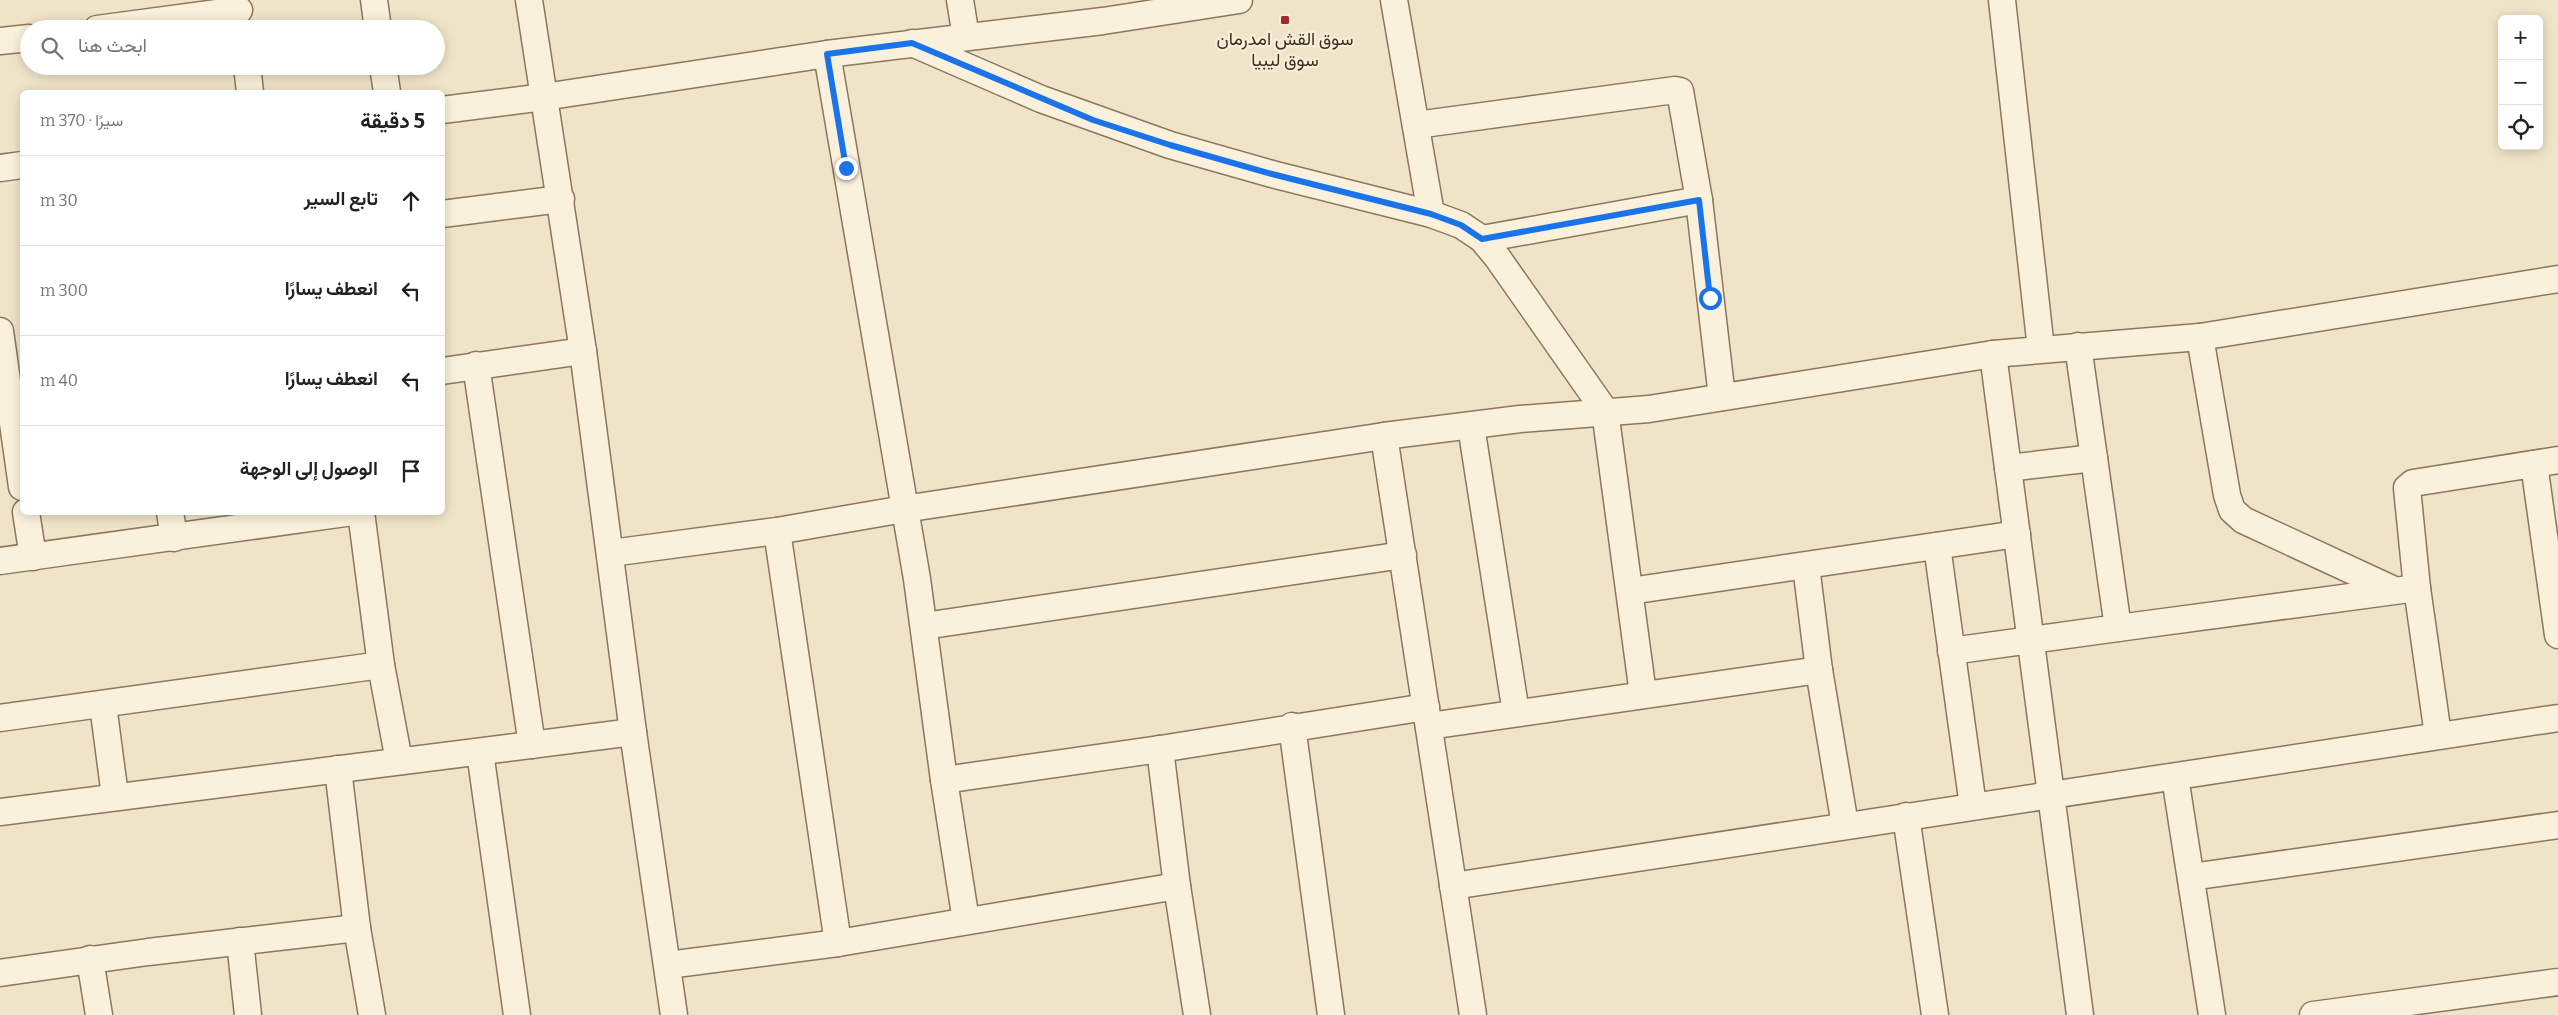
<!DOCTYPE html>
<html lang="ar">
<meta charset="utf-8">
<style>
body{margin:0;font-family:Bitter,Vazirmatn,serif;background:#f6f6f6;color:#202124;direction:rtl}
.controls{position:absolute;right:15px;top:15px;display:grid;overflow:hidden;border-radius:8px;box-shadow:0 2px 12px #0003}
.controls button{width:45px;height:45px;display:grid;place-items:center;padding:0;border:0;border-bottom:1px solid #e0e0e0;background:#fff;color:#202124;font:25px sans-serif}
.stop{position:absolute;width:15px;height:15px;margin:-11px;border:4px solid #1a73e8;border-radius:50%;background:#fff}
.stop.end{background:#1a73e8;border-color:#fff;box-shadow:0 1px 5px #0008}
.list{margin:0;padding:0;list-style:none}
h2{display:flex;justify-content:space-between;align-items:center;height:65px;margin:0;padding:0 20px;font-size:21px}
h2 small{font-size:16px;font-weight:400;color:#757577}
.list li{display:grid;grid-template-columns:32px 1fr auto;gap:15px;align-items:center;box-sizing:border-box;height:90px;padding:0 20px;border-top:1px solid #e0e0e0}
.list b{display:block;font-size:19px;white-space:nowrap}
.list em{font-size:16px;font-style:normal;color:#757577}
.icon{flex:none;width:28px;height:28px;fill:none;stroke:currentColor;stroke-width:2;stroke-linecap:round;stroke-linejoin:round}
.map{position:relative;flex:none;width:2558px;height:1015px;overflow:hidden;direction:ltr}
.search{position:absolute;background:#fff;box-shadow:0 2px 12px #0003;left:20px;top:20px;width:425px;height:55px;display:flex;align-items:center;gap:12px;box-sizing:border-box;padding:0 18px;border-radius:28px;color:#757577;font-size:19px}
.panel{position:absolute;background:#fff;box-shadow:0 2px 12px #0003;left:20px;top:90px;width:425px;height:425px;border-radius:8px;direction:rtl}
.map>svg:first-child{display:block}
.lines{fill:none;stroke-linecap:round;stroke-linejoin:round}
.minor-casing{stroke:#8d765c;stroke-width:29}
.minor{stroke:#faf1dc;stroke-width:26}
.route{stroke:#1a73e8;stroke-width:6}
.poi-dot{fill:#9e2a2b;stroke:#f7eed8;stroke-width:2}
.labels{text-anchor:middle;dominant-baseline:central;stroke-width:4.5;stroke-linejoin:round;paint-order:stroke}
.poi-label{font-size:18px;fill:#3d2e20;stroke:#f7eed8}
</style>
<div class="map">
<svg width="2558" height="1015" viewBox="0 0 2558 1015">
<rect width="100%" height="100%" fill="#f0e4c8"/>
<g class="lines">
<defs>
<g id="minor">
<polyline points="374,0 378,29"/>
<polyline points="529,0 583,351 633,732 674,1015"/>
<polyline points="960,0 966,37"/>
<polyline points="1394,0 1431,214"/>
<polyline points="2002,0 2041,349"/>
<polyline points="97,29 239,10"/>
<polyline points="0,41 29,38"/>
<polyline points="912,43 1041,99 1170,145 1272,174 1431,214 1461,225 1482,239 1497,257 1605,411 1643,694"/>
<polyline points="827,54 917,579 944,780 966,921"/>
<polyline points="247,66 250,92"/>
<polyline points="383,66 387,92"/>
<polyline points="442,110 544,97 827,54 1103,21 1239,0"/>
<polyline points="1416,125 1675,90 1680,91 1699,200 1722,397"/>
<polyline points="0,168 22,165"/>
<polyline points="442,214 561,199"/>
<polyline points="1482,239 1699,200"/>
<polyline points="0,331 22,487"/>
<polyline points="2200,337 2227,495 2232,510 2243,520 2394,590"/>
<polyline points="2078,346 2094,458"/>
<polyline points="1993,354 2080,1015"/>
<polyline points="476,365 532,745"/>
<polyline points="442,371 583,351"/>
<polyline points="1471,426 1516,713"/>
<polyline points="1384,436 1473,1015"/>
<polyline points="2534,464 2558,635"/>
<polyline points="26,512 33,557"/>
<polyline points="170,512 174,538"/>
<polyline points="361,512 381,665 399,761"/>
<polyline points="777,531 838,943"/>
<polyline points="1937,546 1973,806"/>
<polyline points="611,553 777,531 904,509 1384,436 1520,419 1649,409 1993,354 2200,337 2558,279"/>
<polyline points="0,561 353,512"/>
<polyline points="1806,566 1819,670 1845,825"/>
<polyline points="2417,588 2407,488 2413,483 2558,460"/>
<polyline points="1630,591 2017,534"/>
<polyline points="924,626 1403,555"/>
<polyline points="2118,628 2417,588 2438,735"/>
<polyline points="1951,651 2118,628 2094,458 2008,468"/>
<polyline points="103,705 115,796"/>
<polyline points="0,718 381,665"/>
<polyline points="1292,726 1331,1015"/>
<polyline points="1429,726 1819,670"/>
<polyline points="1160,749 1177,886 1197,1015"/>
<polyline points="480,752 517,1015"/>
<polyline points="338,769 357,928 372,1015"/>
<polyline points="2175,777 2212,1015"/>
<polyline points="944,780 1160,749 1426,707"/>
<polyline points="0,812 633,732"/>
<polyline points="1906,816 1935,1015"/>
<polyline points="2191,877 2558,825"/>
<polyline points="1453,886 2558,718"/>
<polyline points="240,941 248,1015"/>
<polyline points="90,959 99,1015"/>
<polyline points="668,965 838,943 1177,886"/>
<polyline points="0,973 148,952 357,928"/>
<polyline points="2313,1015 2558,982"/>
</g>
</defs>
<use href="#minor" class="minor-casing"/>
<use href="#minor" class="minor"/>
</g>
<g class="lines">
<polyline class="route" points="846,168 827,54 912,43 1093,120 1170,145 1272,174 1431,214 1461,225 1482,239 1699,200 1710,298"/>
</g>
<rect class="poi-dot" x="1280" y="15" width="10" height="10" rx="2.5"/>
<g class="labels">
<g class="poi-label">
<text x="1285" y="39">سوق القش امدرمان<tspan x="1285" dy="21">سوق ليبيا</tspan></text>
</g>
</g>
</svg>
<div class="controls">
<button>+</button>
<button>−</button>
<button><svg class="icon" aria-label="locate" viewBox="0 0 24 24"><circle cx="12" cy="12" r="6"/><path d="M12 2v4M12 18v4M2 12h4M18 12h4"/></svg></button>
</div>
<div class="stop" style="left:1710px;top:298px"></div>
<div class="stop end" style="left:846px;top:168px"></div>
<div class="search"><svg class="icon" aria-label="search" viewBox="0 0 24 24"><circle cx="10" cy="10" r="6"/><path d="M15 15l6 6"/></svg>ابحث هنا</div>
<section class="panel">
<h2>5 دقيقة<small>سيرًا · 370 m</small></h2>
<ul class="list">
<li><svg class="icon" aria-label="ahead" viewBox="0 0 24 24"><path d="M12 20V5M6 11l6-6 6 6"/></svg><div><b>تابع السير</b></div><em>30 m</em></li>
<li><svg class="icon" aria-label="left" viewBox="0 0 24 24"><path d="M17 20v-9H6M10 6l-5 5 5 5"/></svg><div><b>انعطف يسارًا</b></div><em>300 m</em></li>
<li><svg class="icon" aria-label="left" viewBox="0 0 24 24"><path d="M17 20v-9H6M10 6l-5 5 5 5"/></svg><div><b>انعطف يسارًا</b></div><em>40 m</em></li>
<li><svg class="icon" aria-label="arrive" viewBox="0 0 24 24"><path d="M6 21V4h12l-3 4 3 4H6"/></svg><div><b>الوصول إلى الوجهة</b></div></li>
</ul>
</section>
</div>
